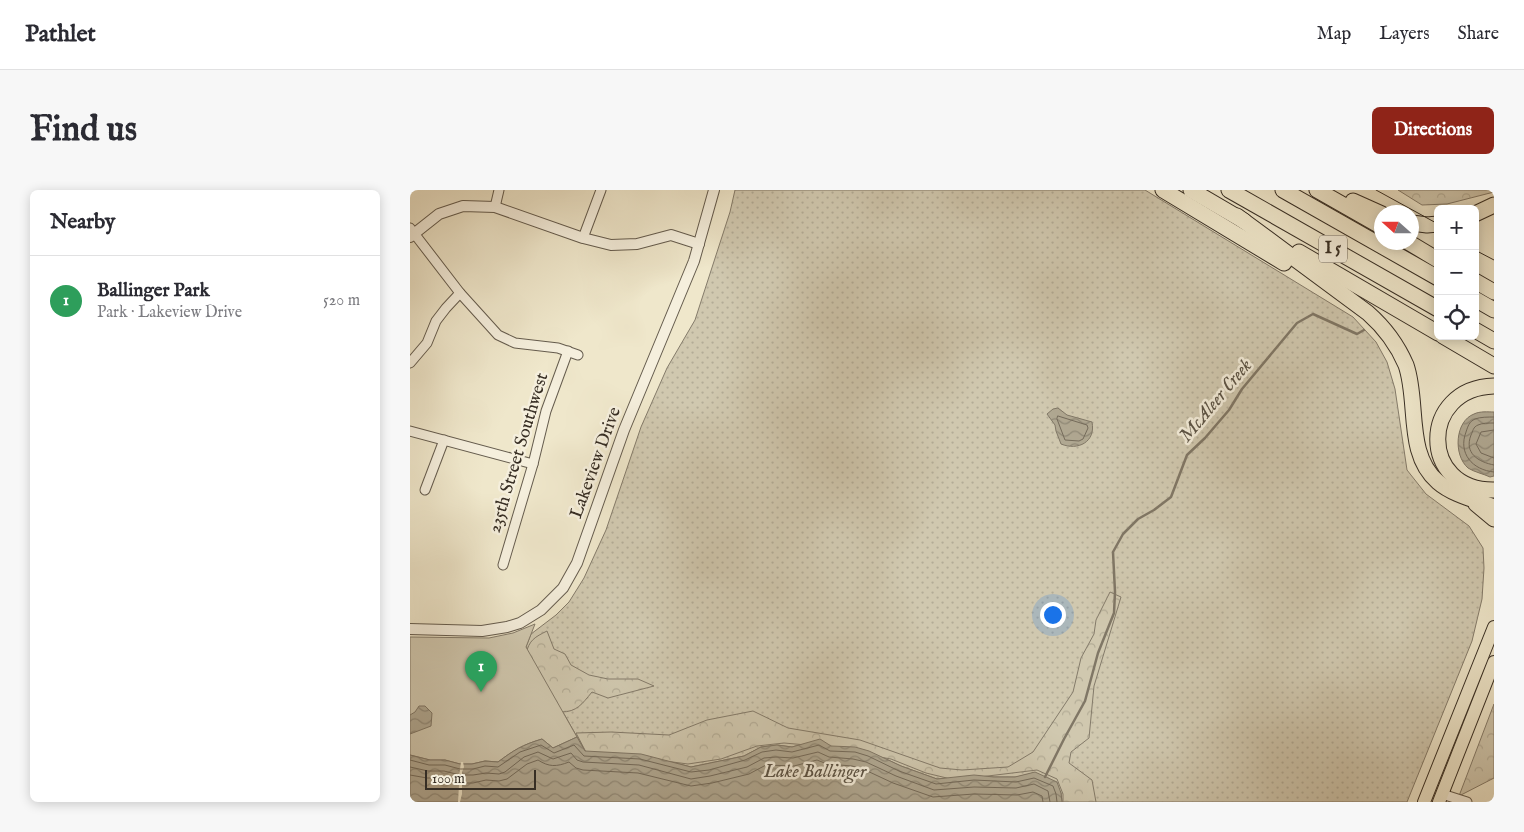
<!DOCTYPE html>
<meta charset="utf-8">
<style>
body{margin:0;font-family:"IM FELL English",serif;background:#f7f7f7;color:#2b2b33}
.controls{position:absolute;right:15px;top:15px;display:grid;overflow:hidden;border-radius:8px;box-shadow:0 2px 12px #0003}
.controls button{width:45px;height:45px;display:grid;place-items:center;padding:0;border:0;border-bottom:1px solid #e1e1e2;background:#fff;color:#2b2b33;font:25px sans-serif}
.compass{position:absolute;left:964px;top:15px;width:45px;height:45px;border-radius:50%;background:#fff;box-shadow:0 2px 12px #0003;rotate:291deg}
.scale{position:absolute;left:15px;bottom:12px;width:111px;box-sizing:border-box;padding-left:5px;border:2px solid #372e24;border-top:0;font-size:14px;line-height:18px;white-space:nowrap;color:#372e24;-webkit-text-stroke:4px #f5efdd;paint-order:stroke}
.you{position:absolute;left:642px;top:424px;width:18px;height:18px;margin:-12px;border:4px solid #fff;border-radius:50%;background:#1a73e8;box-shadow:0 0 0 8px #1a73e833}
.badge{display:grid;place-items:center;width:32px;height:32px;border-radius:50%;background:#8f2418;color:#fff;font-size:16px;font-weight:700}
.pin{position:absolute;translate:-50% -41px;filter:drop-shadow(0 1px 2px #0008)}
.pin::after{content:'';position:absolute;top:26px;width:18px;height:15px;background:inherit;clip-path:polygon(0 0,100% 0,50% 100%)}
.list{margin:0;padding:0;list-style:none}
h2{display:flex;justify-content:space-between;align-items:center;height:65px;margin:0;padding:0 20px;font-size:21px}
h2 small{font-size:16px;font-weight:400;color:#7c7c81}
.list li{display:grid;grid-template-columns:32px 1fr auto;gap:15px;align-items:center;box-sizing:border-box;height:90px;padding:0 20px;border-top:1px solid #e1e1e2}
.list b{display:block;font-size:19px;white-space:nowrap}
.list p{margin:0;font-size:16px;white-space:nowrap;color:#7c7c81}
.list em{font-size:16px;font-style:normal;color:#7c7c81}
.icon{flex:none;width:28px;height:28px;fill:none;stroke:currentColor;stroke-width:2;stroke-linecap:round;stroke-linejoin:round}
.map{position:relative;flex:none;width:1084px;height:612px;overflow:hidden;border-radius:8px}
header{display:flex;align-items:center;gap:30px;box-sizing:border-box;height:70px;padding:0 25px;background:#fff;border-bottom:1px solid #e1e1e2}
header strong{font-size:24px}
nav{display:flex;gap:28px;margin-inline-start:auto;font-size:18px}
.intro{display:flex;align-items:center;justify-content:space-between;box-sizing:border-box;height:120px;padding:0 30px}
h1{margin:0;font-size:35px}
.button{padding:12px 22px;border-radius:8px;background:#8f2418;color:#fff;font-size:18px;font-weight:700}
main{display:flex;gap:30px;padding:0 30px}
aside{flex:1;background:#fff;border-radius:8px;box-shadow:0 2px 12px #0003}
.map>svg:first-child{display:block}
.grass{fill:url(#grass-dots);stroke:#847b6a}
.forest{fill:url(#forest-crowns);stroke:#847b6a}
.park{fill:#d0c8af;stroke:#847b6a}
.water{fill:url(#water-waves);stroke:#807766}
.pier{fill:#efe7cb}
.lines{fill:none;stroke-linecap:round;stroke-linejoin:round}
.shore{stroke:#746b5b;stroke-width:1}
.stream{stroke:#807766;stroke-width:2.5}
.minor-casing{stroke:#655c4e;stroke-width:11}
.tertiary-casing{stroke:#655c4e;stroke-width:12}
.primary-casing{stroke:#372e24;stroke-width:14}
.motorway-casing{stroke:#372e24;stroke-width:17}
.minor{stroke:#f5efdd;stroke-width:9}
.tertiary{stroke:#f5efdd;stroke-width:10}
.primary{stroke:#efe7cb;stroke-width:12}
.motorway{stroke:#efe7cb;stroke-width:15}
.tram{stroke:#372e24;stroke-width:1}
.labels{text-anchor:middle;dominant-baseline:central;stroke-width:5;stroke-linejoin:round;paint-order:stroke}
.shield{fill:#f5efdd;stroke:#70685c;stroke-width:1}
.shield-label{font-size:16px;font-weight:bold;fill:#372e24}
.street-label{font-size:18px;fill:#372e24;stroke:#f5efdd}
.water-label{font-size:19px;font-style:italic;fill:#5b5345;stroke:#f5efdd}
</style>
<header>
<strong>Pathlet</strong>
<nav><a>Map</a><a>Layers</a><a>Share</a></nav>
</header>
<div class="intro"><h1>Find us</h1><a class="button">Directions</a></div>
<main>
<aside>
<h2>Nearby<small></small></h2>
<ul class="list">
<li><span class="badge" style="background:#2e9e5b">1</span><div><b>Ballinger Park</b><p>Park · Lakeview Drive</p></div><em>520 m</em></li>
</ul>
</aside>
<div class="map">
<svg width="1084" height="612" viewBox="0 0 1084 612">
<defs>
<pattern id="grass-dots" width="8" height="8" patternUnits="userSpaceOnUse" patternTransform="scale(1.25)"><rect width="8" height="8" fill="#d0c8af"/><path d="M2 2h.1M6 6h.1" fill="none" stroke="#b3ac96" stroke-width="1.8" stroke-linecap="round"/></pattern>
<pattern id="forest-crowns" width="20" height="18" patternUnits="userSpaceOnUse" patternTransform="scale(1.25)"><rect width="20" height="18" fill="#d0c8af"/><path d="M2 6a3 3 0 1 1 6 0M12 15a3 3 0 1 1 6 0" fill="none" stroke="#b3ac96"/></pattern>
<pattern id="water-waves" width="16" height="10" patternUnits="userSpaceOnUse" patternTransform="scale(1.25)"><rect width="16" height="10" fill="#b0a892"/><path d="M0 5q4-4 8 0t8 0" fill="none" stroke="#908977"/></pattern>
</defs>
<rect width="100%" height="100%" fill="#efe7cb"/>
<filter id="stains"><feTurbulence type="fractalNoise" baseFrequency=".004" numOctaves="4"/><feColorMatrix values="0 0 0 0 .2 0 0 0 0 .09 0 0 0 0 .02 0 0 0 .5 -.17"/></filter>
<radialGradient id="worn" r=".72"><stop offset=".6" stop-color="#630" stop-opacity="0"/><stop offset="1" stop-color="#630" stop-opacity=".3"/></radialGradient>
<polygon class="grass" points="325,0 735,0 943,127 966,152 977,172 985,199 997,280 1016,304 1059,336 1073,358 1074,378 1072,409 1062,451 997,612 652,612 651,603 625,583 606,587 584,587 564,585 527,589 491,576 459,561 410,549 382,557 367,555 351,557 334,566 281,577 248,568 214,563 175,561 116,457 121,444 146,425 159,412 174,388 196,340 231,237 257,178 285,130 320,22"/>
<g class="forest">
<polygon points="988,0 1084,0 1084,2 1037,14 1012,15"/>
<polygon points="700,402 711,407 684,496 679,548 661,562 659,573 682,590 686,612 653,612 653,604 647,589 627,580 545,590 516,583 481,569 408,556 374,553 347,556 311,569 278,574 216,566 177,564 166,543 201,542 259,545 297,530 343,521 378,538 450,550 530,578 552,580 598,577 623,562 663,502 671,468 684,444 686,430"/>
<path d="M137 441 144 459 155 464 161 475 179 485 198 489H228L244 496 198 508 182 502C172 514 167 522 151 522L116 464C119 450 125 447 137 441Z"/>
<polygon points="1084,514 1084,588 1049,606"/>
</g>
<path class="park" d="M125 434 116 457 167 547 143 558 132 549C112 555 104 560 88 572L75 571 62 574H50L35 570H20L0 565V447L79 448 103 443Z"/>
<g class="water">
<path d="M648 218 657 225 682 232C686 252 668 261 651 254L646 241 645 235 637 224 643 219Z"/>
<path d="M1084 222V286L1080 287C1074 284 1064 282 1058 278 1043 265 1045 231 1064 224 1070 221 1078 222 1084 222Z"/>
<polygon points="9,516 15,516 22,523 21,536 0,544 0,525 5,522"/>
<path d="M167 547 175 561 231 564 281 577 334 566 351 557 367 555 382 557 410 549 421 556 445 557 459 561 491 576 527 589 564 585 584 587H605L625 582 647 592 651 603 652 612H0V565L20 570H35L50 574H62L75 571 88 572C104 560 112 555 132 549L143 558Z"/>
</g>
<polygon class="pier" points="51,572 53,572 54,577 52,582 52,604 50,612 48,612 49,595 48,594"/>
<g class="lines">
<g class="shore">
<polygon points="648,226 677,235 678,238 673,249 669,251 655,250 647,229"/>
<path d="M1084 227C1078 227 1070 227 1065 229 1059 232 1058 236 1056 242 1048 263 1062 280 1084 282"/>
<path d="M1084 233C1079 233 1072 233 1068 235 1063 237 1063 241 1061 245 1054 263 1068 272 1084 275"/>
<polyline points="1084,240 1071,242 1066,254 1071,263 1084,268"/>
<polyline points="0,570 19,575 35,575 50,579 63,579 75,576 88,577 110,562 131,555 144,563 164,555 174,566 230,569 281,582 299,580 335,570 352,562 366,560 382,562 409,555 420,561 445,562 458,566 489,581 526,594 564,590 606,592 624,588 643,596 646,604 647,612"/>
<polyline points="0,577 18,581 34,581 50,585 63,585 76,583 89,584 95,582 114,567 128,562 143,569 161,563 167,570 173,572 229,575 281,589 300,586 337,577 354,568 366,567 383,568 408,562 419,567 443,569 456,572 486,586 524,600 564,597 606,598 624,594 638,601 640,612"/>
<path d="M0 585 17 588H33L50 593H63L76 590 89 591 97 589 117 574 128 570C139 577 146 577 159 572L166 578 173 580 228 583 281 596 302 593 339 584 356 575 384 576 407 570 417 574 442 576 453 579 483 593 523 607 564 604 607 605 623 602 632 606 633 612"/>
</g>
<polyline class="stream" points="635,587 654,549 675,511 688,463 704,423 705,402 703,362 713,344 728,329 744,320 761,307 777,265 795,248 819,220 832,199 887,133 903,124 947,144 954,140"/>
<defs>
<g id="minor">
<polyline points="85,17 89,0"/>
<polyline points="0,38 50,103 88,145 105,153 148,158 168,165"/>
<polyline points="173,48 191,0"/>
<polyline points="0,173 17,153 26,131 36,118 50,103"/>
<polyline points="0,241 123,274"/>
<polyline points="15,300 34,250"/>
<polyline points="93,375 123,274 136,221 158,161"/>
<polyline points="1032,604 1057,612"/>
</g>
<g id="tertiary">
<polyline points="0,47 29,24 53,16 85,17 173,48 201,55 227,54 261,45 289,54"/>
<polyline points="0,439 72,441 97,437 110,433 131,420 153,398 167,373 214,240 284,71 304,0"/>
</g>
<g id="primary">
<polyline points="1014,612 1084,437"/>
<polyline points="1029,612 1084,472"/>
</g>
<g id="motorway">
<polyline points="753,0 874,73"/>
<polyline points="781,0 834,31"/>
<polyline points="819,0 1028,119"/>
<polyline points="873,0 1028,88"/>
<polyline points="907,0 972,37"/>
<polyline points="943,11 972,24"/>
<polyline points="1065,24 1084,15"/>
<path d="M827 26 958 123C975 138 987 154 996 175 1009 212 995 264 1028 292 1043 305 1066 310 1084 317"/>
<polyline points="1002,33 1017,35 1028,34"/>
<polyline points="998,52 1028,70"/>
<polyline points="889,62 1028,143"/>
<polyline points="1065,91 1084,102"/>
<polyline points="1065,109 1084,120"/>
<polyline points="1065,140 1084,151"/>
<polyline points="1033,146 1084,176"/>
<path d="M1084 196C1009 198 1009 301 1084 300"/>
<polyline points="1066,314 1084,329"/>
</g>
</defs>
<use href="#minor" class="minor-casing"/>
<use href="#tertiary" class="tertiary-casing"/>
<use href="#primary" class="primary-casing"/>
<use href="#motorway" class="motorway-casing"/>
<use href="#minor" class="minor"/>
<use href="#tertiary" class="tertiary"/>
<use href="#primary" class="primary"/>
<use href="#motorway" class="motorway"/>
<g class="tram">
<polyline points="966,0 1028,34"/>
<polyline points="1065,60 1084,70"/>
</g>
</g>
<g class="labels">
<rect class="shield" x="909" y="45.5" width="28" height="27" rx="4"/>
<g class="shield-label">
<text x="923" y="59">I 5</text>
</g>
<g class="street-label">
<text transform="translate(109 263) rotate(-73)">235th Street Southwest</text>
<text transform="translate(186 273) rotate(-70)">Lakeview Drive</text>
</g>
<g class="water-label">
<text transform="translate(806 211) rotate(-50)">McAleer Creek</text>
<text x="405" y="582">Lake Ballinger</text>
</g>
</g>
<rect width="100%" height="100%" filter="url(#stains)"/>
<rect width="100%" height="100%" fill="url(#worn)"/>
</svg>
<div class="controls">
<button>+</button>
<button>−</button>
<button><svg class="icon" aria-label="locate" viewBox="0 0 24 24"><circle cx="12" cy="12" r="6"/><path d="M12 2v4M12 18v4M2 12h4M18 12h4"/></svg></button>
</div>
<svg class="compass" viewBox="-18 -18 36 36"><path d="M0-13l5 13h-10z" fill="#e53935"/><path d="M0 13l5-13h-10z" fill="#7c7c81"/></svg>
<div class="scale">100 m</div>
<div class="you"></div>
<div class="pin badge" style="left:71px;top:502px;background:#2e9e5b">1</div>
</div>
</main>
